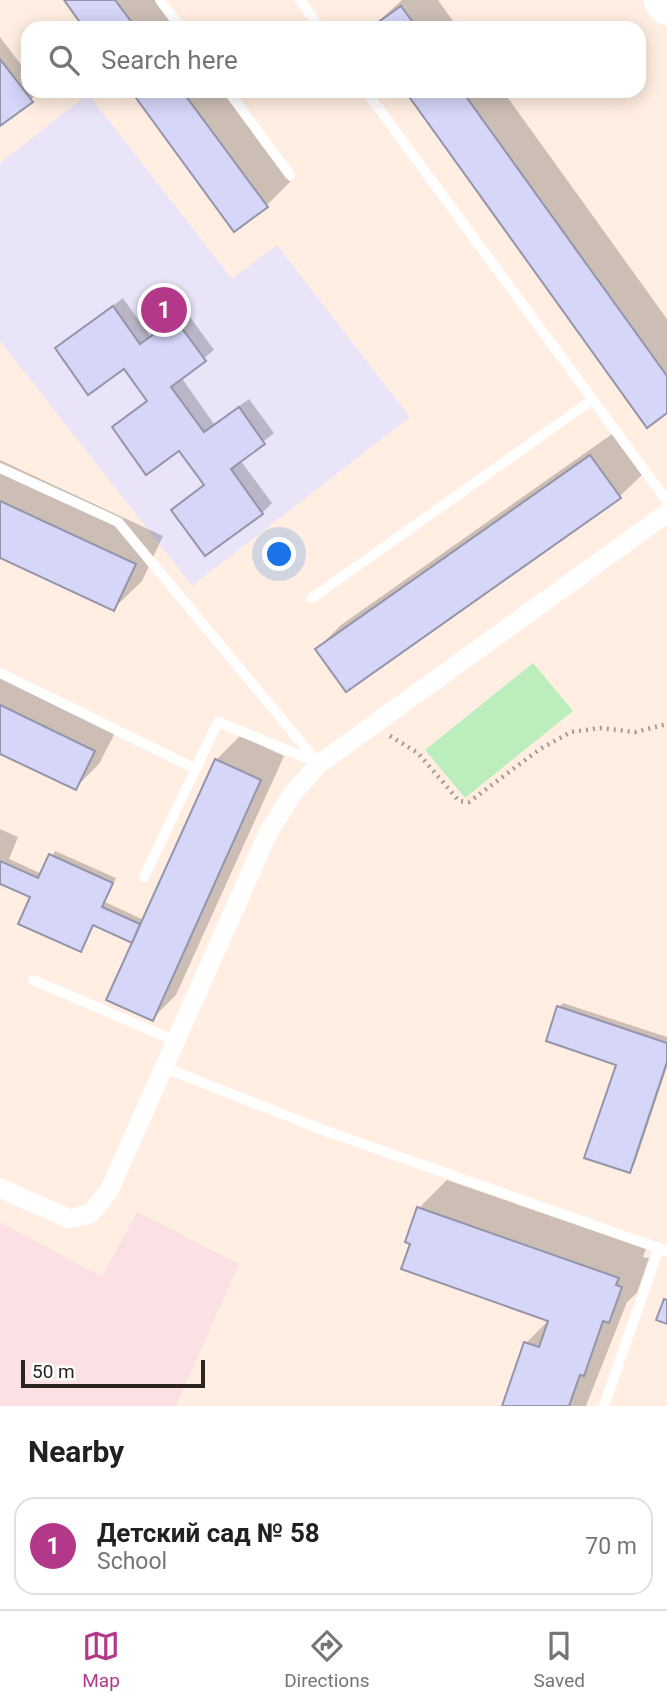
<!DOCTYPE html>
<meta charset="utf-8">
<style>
body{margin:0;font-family:Roboto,sans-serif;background:#f6f6f6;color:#202124}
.scale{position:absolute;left:21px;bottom:18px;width:184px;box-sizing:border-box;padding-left:7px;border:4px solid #2b231d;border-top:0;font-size:19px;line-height:24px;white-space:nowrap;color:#2b231d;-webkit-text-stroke:5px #fff;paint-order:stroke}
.you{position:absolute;left:280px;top:555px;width:24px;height:24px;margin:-18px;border:5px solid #fff;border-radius:50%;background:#1a73e8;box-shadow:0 0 0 10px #1a73e833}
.badge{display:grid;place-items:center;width:46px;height:46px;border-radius:50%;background:#b3388a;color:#fff;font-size:23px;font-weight:700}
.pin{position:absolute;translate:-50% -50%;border:4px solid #fff;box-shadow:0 2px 7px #0006}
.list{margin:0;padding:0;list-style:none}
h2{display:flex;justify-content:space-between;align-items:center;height:91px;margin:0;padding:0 28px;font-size:30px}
h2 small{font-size:23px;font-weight:400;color:#757577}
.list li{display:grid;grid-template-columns:46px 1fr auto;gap:21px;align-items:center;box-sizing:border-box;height:98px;margin:0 14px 14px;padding:0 14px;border:2px solid #e0e0e0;border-radius:21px}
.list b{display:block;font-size:26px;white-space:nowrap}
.list p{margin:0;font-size:23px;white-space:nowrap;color:#757577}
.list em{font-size:23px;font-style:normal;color:#757577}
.icon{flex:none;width:38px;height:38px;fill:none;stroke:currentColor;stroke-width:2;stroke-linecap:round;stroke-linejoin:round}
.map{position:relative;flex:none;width:667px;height:1406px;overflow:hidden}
.search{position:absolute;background:#fff;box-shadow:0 4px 18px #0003;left:21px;right:21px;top:21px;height:77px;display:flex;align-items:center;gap:18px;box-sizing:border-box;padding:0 24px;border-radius:21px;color:#757577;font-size:26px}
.sheet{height:203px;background:#fff}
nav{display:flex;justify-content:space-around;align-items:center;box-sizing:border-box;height:98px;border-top:2px solid #e0e0e0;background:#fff;font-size:19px;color:#757577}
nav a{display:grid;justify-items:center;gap:4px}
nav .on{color:#b3388a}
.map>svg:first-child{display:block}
.industrial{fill:#fbe0e4}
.education{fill:#eae4f9}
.green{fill:#bceebd}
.shadow{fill:#0003}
.building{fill:#d5d6f8;stroke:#9494aa;stroke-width:2}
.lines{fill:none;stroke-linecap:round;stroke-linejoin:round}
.path{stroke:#a6998f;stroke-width:4.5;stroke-dasharray:2 5;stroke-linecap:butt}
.lane{stroke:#fff;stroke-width:10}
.street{stroke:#fff;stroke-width:19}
.highway{stroke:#fff;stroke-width:35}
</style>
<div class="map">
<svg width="667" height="1406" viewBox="0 0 667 1406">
<rect width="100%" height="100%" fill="#ffeee1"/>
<polygon class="industrial" points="137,1212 239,1264 176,1406 0,1406 0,1222 102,1277"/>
<polygon class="education" points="88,94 232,279 277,245 410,417 192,586 0,341 0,163"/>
<polygon class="green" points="533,663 573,711 465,798 425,750"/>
<g class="shadow">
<polygon points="66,0 156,0 177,28 86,28"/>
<polygon points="402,0 438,0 458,28 371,28"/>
<polygon points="0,37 28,74 28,91 41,91 0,124"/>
<polygon points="133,91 223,91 290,182 266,206"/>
<polygon points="407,91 503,91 667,319 667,411"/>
<polygon points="123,298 150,336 185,310 214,350 181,377 214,424 249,399 274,433 240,460 272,503 262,513 174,510 205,484 180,448 114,427 148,400 124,367 57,348"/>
<polygon points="615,432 644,473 620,496 346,690 317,649 341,625"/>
<polygon points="0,460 163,536 142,581 113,609 0,556"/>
<polygon points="0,670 118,727 99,764 75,788 0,752"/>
<polygon points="240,736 284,756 176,995 152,1019 134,942 95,924 81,950 32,896 0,882 0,829 18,837 9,859 42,874 55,851 116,878 105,902 144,920 216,760"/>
<polygon points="563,1003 667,1037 667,1067 634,1166 629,1171 618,1063 559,1007"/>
<polygon points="447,1180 646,1249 643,1257 649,1258 637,1293 627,1302 586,1406 504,1406 526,1343 550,1319 412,1243 419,1208"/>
</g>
<g class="building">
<polygon points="64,0 115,0 136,28 84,28"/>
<polygon points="401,6 417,28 370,28"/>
<polygon points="0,59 33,102 0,126"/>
<polygon points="131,91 182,91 268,207 234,232"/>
<polygon points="405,91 462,91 667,376 667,413 647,428"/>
<polygon points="113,306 140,344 175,319 206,361 171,387 204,432 239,407 265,444 231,469 263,514 205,556 171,510 204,485 179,451 146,475 112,427 147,401 124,369 88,395 55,348"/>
<polygon points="590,455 621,498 346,692 315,649"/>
<polygon points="0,501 136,564 114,611 0,558"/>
<polygon points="0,705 95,751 76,790 0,754"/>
<polygon points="215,759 261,780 153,1021 106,1000"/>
<polygon points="49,854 113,883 102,907 140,924 132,943 93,925 81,952 18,924 30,897 0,884 0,861 38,878"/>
<polygon points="557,1006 667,1043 667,1062 630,1173 584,1158 616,1065 546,1041"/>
<polygon points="417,1207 619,1278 616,1285 622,1287 609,1323 603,1321 584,1376 580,1375 569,1406 502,1406 524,1342 539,1347 548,1321 401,1269 410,1244 405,1242"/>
<polygon points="664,1299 667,1300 667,1324 656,1320"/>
</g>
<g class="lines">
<polyline class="path" points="390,736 418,753 459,801 469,802 540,749 571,732 600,728 635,732 667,724"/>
<g class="lane">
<polyline points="160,0 181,28"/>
<polyline points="300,0 320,28"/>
<polyline points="228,91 290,175"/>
<polyline points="366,91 667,501"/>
<polyline points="0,468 118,522 319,764"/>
<polyline points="312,598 592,400"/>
<polyline points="0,673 196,769"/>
<polyline points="144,877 218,722 316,762"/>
<polyline points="33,980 176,1041"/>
<polyline points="165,1068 323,1130 667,1251"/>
<polyline points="604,1406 659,1248"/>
</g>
<polyline class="street" points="0,1188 70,1219 90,1214 109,1191 269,831 294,792 319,764 667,513"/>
<polyline class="highway" points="661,0 667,8"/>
</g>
</svg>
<div class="scale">50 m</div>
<div class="you"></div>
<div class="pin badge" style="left:164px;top:310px">1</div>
<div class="search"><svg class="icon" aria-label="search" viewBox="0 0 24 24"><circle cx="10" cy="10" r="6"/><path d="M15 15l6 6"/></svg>Search here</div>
</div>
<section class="sheet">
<h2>Nearby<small></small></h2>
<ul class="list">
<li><span class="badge">1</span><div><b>Детский сад № 58</b><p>School</p></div><em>70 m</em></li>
</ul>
</section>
<nav>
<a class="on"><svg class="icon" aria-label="map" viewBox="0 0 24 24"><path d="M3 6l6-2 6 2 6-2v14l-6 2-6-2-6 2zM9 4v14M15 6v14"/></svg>Map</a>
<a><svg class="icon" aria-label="directions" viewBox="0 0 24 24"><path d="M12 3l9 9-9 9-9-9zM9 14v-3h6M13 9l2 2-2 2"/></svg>Directions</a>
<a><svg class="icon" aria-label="saved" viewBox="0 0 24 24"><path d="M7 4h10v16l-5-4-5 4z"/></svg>Saved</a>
</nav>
